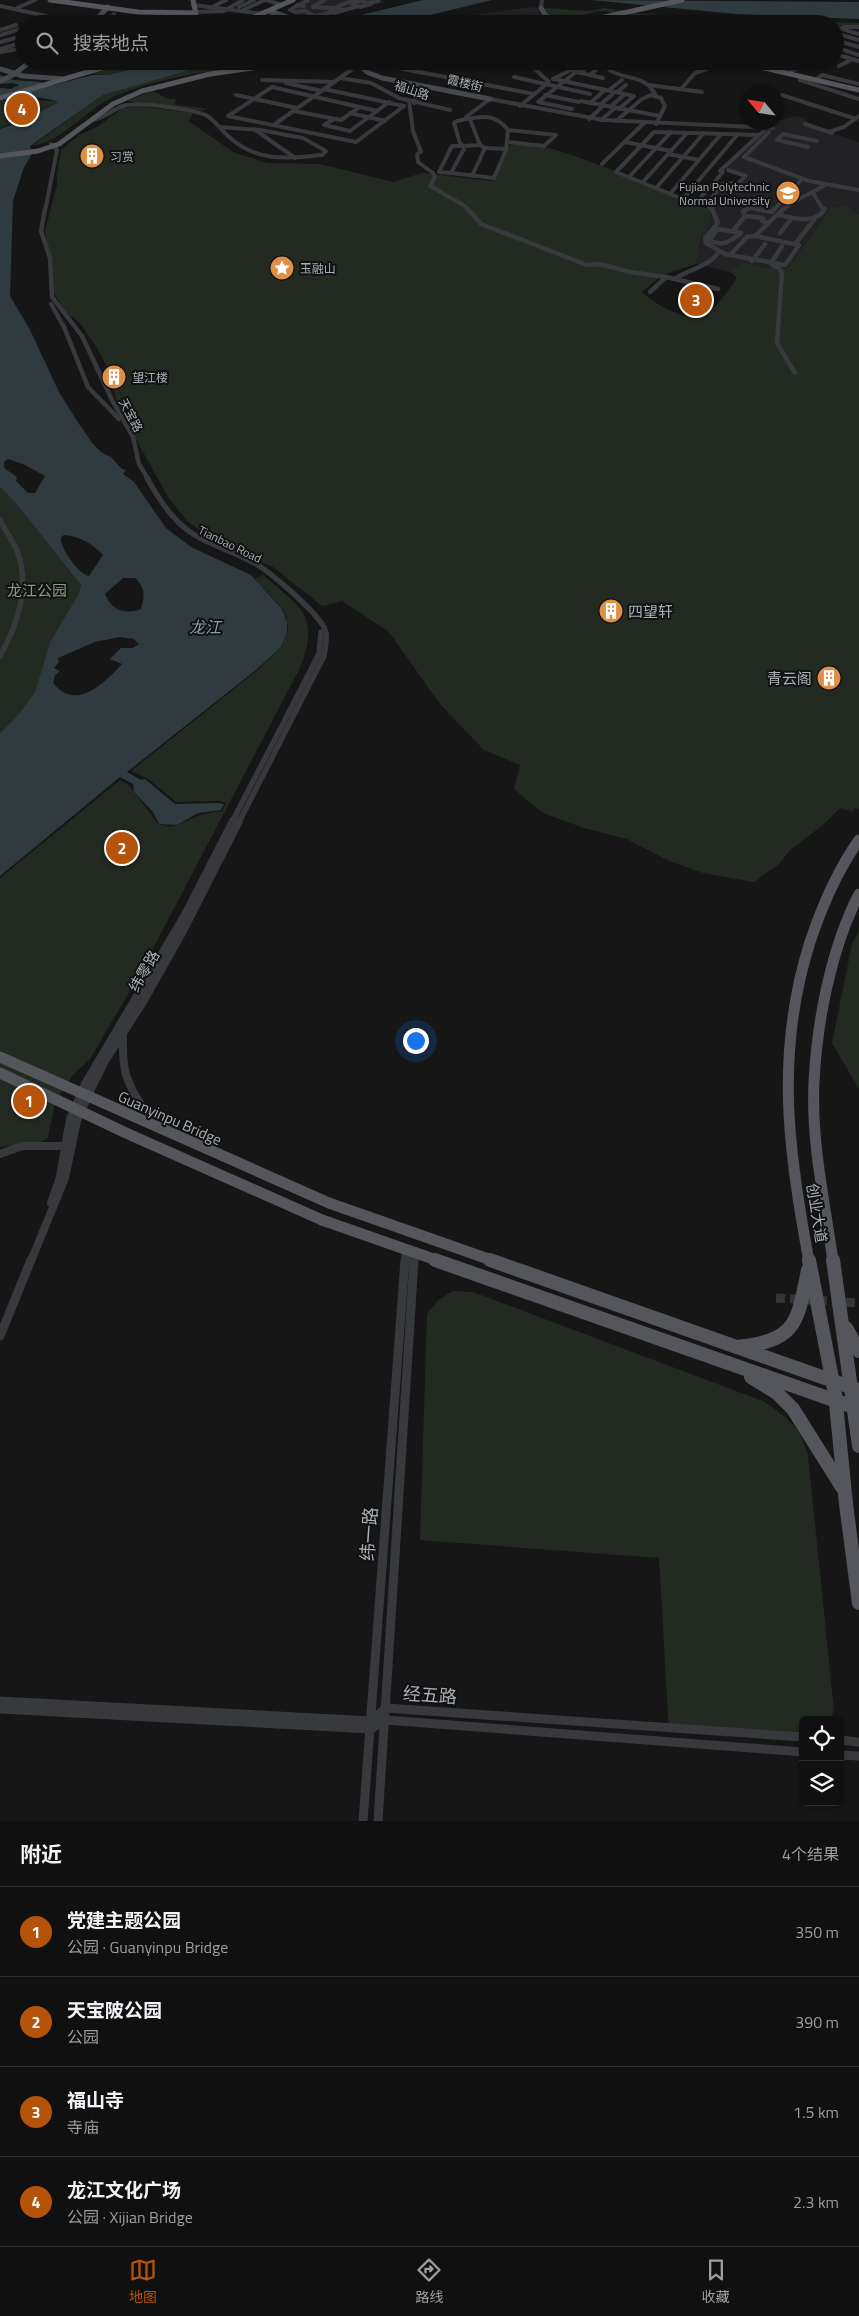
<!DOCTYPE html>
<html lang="zh">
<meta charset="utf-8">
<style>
body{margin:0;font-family:"Titillium Web","Noto Sans SC",sans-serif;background:#1e1e1f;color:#f1f3f6}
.controls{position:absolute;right:15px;bottom:15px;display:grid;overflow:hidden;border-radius:8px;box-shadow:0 1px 4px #0004}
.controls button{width:45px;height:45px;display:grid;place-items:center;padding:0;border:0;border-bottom:1px solid #303031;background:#101011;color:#f1f3f6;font:25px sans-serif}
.compass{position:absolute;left:739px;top:85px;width:45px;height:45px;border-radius:50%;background:#101011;box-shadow:0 1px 4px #0004;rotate:299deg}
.you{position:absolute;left:415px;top:1040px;width:18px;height:18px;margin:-12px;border:4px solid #fff;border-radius:50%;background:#1a73e8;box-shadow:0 0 0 8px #1a73e833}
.badge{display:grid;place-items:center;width:32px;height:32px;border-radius:50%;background:#b45309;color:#fff;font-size:16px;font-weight:700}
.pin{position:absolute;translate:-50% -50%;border:2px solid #fff;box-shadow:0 1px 5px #0006}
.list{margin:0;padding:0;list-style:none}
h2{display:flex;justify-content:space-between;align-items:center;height:65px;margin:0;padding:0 20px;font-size:21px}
h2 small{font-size:16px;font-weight:400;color:#9c9d9f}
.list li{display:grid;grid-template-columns:32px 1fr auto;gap:15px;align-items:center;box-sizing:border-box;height:90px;padding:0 20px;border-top:1px solid #303031}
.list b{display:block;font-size:19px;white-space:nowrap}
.list p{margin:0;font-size:16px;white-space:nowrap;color:#9c9d9f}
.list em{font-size:16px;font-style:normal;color:#9c9d9f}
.icon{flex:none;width:28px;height:28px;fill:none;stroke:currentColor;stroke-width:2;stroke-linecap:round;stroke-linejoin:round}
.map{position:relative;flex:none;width:859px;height:1821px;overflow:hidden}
.search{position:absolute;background:#101011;box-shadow:0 1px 4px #0004;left:15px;right:15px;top:15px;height:55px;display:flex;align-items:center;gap:12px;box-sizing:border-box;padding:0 18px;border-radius:28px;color:#9c9d9f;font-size:19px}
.sheet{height:425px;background:#101011}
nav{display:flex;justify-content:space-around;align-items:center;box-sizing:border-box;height:70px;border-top:1px solid #303031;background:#101011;font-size:14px;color:#9c9d9f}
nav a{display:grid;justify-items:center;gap:2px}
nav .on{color:#b45309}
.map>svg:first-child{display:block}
.built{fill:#222224}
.green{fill:#232a22}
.water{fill:#303b3f;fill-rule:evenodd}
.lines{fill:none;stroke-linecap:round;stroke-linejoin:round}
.street-tunnel{stroke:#333537;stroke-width:9;stroke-dasharray:9 5;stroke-linecap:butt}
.street-far4{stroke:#37393c;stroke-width:4}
.street-far3{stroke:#37393c;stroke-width:4.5}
.street-far2{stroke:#37393c;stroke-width:5.5}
.street-far1{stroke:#37393c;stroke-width:8}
.street{stroke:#37393c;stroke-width:9}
.secondary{stroke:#45484c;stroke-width:5}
.primary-far2{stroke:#54565b;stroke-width:5}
.primary-far1{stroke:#54565b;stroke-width:11}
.primary{stroke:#54565b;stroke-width:14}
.street-bridge{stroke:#37393c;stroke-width:4}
.primary-bridge{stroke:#54565b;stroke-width:11}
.labels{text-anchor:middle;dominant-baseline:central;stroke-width:4;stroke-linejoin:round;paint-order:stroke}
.far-street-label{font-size:12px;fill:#a9b0b6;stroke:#111112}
.far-poi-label{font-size:12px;fill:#a9b0b6;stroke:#111112;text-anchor:start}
.park-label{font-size:15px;fill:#859f82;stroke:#111112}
.poi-label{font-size:15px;fill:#a9b0b6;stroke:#111112;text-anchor:start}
.street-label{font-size:15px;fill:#a9b0b6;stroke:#111112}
.water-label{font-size:16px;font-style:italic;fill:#83a2ae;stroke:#111112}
.near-street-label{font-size:18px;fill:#a9b0b6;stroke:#111112}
</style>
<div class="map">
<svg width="859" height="1821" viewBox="0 0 859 1821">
<rect width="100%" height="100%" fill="#161617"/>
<g class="built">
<polygon points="305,0 380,0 385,2 305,20 288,10"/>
<polygon points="532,7 537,8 545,21 540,24 422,24 442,19"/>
<polygon points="798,116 808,121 805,124 859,142 859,215 845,206 831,207 788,268 777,270 741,262 730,272 696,264 701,237 711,225 710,209 706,208 724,186 735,186 749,177 726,167 767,129 769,123"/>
</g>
<g class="green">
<path d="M543 8 589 11 605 8 642 14 801 21 802 19 814 20 815 22 859 23V26L648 17 616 24H592L620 17C615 15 610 12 605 11 588 9 553 33 543 8Z"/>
<polygon points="134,61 161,61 107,75 92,74"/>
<path d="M223 61H282C226 70 165 74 113 97 84 111 65 140 32 146L103 95 185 70Z"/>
<polygon points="152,91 169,99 176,99 175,105 203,108 206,110 185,111 127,101"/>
<polygon points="13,99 56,101 55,104 35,115 0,128 0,101"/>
<path d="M140 106 193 113 189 121 233 152 267 163 320 164 393 182 422 173 493 181 509 146C538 132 657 190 689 204L710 209 711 225 701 237 696 264 662 275 642 292C657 306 685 322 706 313 719 307 729 288 737 278L730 272 741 262 777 270 788 268 831 207 846 206 859 215V809L855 808 853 812 840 808 823 825 790 850 779 864 754 882 703 873 669 861 627 839 584 828 543 813 514 789 520 765 484 750 440 704 389 632 342 601 322 606 273 567 220 545 187 521 168 497 122 414 117 403 108 369 97 348 79 322 66 313 52 289 53 275 45 231 57 185V174L61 150 79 135 97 127 123 108Z"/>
<polygon points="0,487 18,506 81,585 78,595 50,642 35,692 19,714 0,733"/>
<path d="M263 575C302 609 321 615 299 670L137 979 90 1059 74 1074 60 1094 54 1108 48 1138 40 1143 0 1147V878L120 780 129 785 158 824C176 831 183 821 198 816 206 813 214 812 222 811L226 803 220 801 176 802 147 778 131 771 258 670 281 647 288 631 287 620 283 609 255 579Z"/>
<polygon points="859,931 859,1089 832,1043 852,944"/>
<path d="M453 1291 473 1292 765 1402C790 1420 799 1425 808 1455L834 1711 829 1720H803V1735L669 1732 659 1558 420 1540 427 1314 438 1300Z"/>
</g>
<g class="water">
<polygon points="423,0 492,0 393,24 316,24 342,18 345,19"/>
<polygon points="591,0 859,2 859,19 736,14"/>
<path d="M164 61H220L103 95 30 146 32 154 24 167 13 201 10 296 30 330 59 392 75 418 92 443 101 452 111 457 122 469 126 470 123 474 134 482 166 528 191 547 251 575 282 609 287 622V632L281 647 256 670 127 772 141 780 145 779 175 804 218 803 224 804 221 810 198 813 177 825 159 824 153 812 134 792 133 784 120 777 0 876V733L19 714 35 692 50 642 78 595 81 585 18 506 0 487V129L23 121 57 103 56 101C39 95 19 100 0 96V88L11 89 19 85 13 83 0 84V75L14 80 40 82 54 85 92 75H108ZM8 459 25 465 45 476 35 493H28L16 481 17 477 4 468V462ZM64 535C79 536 93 544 103 555L89 576C79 575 59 547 61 537ZM123 578H135C145 587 145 596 141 609 125 615 112 611 105 594ZM120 637 134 639 139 644 133 648H121L110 659 122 664C104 683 77 712 53 683L55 675 60 671 54 668 59 662 58 658 95 642Z"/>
</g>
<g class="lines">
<polyline class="street-tunnel" points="776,1298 859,1303"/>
<g class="street-far4">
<polyline points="266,0 282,5"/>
<polyline points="308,0 290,10 295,12 305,11 317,17"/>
<polyline points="324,0 313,7 334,8 354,0"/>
<polyline points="350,3 360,7 371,4 361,1 351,2"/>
<polyline points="368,3 378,1"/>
<polyline points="193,5 263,14"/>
<polyline points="0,6 46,16 63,24"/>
<polyline points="214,6 226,0"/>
<polyline points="239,7 254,0"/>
<polyline points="541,8 542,0"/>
<polyline points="15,9 35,0"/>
<polyline points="243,10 265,0"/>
<polyline points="343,10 339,8 330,11 334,13 358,6"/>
<polyline points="194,12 224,11 243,0"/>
<polyline points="302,19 333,12"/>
<polyline points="159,20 159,17 181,18 184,24"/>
<polyline points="167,21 177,24"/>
<polyline points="209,22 229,18 244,22"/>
<polyline points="621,23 651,19 709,24"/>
<polyline points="41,24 53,20 57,23"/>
<polyline points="110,24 109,20 114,14"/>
<polyline points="835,27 859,34"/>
<polyline points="843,27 859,27"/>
<polyline points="0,30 16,25"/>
<polyline points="835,33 859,40"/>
<polyline points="0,35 24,28"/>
<polyline points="835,40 859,47"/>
<polyline points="0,42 24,36"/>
<polyline points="835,47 859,55"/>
<polyline points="0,49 24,42"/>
<polyline points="0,52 24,48"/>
<polyline points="835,54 859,61"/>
<polyline points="567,61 580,65"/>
<path d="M597 61C603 64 607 69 613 72 630 80 647 76 656 96"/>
<polyline points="603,64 623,64"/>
<polyline points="364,65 372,63 534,94"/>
<polyline points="839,66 853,59"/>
<polyline points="573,71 603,78"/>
<polyline points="790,72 810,61"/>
<polyline points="580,73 589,66"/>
<polyline points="590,75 598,68"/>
<polyline points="801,76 800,80 859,99"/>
<polyline points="514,77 590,94"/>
<polyline points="340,78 371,83 399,98 450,110"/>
<polyline points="818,78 822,75 859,84"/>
<polyline points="553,79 585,63"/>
<polyline points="554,79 634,96"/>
<polyline points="262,80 335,82"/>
<polyline points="286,83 322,91"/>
<polyline points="649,85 702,92"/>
<polyline points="682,88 695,73 729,61"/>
<polyline points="324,89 404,106"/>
<polyline points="609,90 622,80"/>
<polyline points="617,92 626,85"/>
<polyline points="236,95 297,108"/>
<polyline points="545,95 579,102"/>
<polyline points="782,95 856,119"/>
<polyline points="409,101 413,131 421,152 417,154 418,162 433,173 435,177 430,186 465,206 469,211"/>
<polyline points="581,101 660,116"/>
<polyline points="414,103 418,85"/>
<polyline points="590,103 605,90"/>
<polyline points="600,105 615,92"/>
<polyline points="520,106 549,82 526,61"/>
<polyline points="610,107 625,94"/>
<polyline points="572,109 538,102 576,72"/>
<polyline points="619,109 634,96"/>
<polyline points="294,111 341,120 360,107"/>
<polyline points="377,111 272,87 228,116 356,142 404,106"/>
<polyline points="350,113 385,121"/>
<polyline points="334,119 324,125 350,131 389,102"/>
<polyline points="589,119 604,105"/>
<path d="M92 120C107 117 111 110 123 106 138 101 187 109 203 114 212 116 221 130 228 136 255 162 288 159 322 155L326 151 303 138 260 130 219 127"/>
<polyline points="601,120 615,108"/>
<polyline points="616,121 642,99 651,95 661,98 665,106 656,124"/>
<polyline points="275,124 358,65"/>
<polyline points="805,124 832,133"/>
<polyline points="254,129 295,158"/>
<polygon points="654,132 759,135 720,171 723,172 695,204 616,172"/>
<polyline points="769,132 744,157 809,181 859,190"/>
<polyline points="829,132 844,127 859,116"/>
<polyline points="759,135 764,131"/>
<polyline points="507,142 544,146 556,135 508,130"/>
<polyline points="625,142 671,151"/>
<polyline points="463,146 480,145"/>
<polyline points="808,147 777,140 783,134 817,141"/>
<polyline points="485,148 506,149"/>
<polyline points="668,154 699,160"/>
<polyline points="602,164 644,123"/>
<path d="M451 173 494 178 506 150 508 130C494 111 477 117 457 121L454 123 460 143 463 146"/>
<polyline points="451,173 439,172 452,146 463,146"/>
<polyline points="451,173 464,149 463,146"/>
<polyline points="472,176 485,148 480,145 470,119 466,117 490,99 603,120 773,128"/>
<polyline points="629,177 671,132"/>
<polyline points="642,183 687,133"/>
<polyline points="656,188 704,133"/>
<polyline points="813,193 824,211"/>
<polyline points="670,194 721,134"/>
<polyline points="683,199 738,134"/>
<polyline points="45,211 57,150 51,144"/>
<polyline points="713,211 707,205 722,184 738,183 746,176 728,170"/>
<polyline points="744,211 750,208 765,211"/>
<polyline points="773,211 802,179"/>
<path d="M782 211C795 198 810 195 825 185"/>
</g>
<g class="street-far3">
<polyline points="45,209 41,231 50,258 52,297 82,336 113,402 133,437 139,464 148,479"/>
<polyline points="468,209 481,224 587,265 599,264 630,272 666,277"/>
<polyline points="712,209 718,223 705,238 706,243 725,254 785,265 799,245 755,236"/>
<polyline points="758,209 772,212 774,209"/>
<path d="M779 215C794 218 815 225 825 209"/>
<polyline points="745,216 743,211 747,209"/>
<path d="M718 229 741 233C730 242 722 247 709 240Z"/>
<polyline points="733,231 745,216 763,218 762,221 768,223"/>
<polyline points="780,233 792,218"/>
<polyline points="795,244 814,220"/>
<polyline points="730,255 747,237 755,236 783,209"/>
<polyline points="752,261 765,244"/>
<polyline points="771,263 782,246"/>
<polyline points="773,266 779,268 782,273 777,343 795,373"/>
<path d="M675 279C689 269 710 267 719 251"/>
<polyline points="650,292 666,277 718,289"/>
<polyline points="51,304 64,327 88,387 119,419"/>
</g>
<g class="street-far2">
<path d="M147 478C158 498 173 522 193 534 212 546 236 552 256 564 271 573 324 617 326 633 327 640 325 649 324 656L239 822"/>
<path d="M0 520C5 531 13 540 17 551 31 587 18 624 0 656"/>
<polyline points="232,822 319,654 321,632"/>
</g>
<g class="street-far1">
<path d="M123 1035C122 1068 125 1083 145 1110"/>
<polyline points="0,1154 22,1146 61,1146"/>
<polyline points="51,1203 60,1177 70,1119 85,1084 186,913 233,821"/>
<polyline points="31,1261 65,1178 77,1121 92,1087 105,1061 143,1002 182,933 239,821"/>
<polyline points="405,1261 406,1250"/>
<polyline points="413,1261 414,1253"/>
</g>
<g class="street">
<polyline points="0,1336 31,1260"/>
<polyline points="0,1701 371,1721 386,1708 803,1737"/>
<polyline points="0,1709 371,1729 385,1720 803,1752"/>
<polyline points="840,1740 859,1742"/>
<polyline points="840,1755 859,1756"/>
<polyline points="363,1821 405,1260"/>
<polyline points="378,1821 414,1260"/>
</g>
<g class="secondary">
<polyline points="541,8 546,16 565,23"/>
<polyline points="270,11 308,24"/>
<polyline points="254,20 280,15"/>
<polyline points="92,24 108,7"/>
<polyline points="355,61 367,72 382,78 490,99"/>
<polyline points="0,69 23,76 64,79"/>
<polyline points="0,81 13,75 31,61"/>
</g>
<g class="primary-far2">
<polyline points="50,0 138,12 194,13"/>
<polyline points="193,0 198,24"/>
<polyline points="238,24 293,0"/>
<polyline points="560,24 569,24"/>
<polyline points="573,24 682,0"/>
<polyline points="735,61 859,90"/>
<polyline points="0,98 125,61"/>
<polyline points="0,156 38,151 59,144 113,104 142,91 210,74 303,61"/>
</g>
<g class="primary-far1">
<polyline points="329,1203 494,1261"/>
<polyline points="322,1220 439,1261"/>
<path d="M809 1261C788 1151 775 1052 810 942 822 906 837 871 859 840"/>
<path d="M833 1261C825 1203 811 1142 814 1082 817 1022 831 948 859 894"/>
</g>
<g class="primary">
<polyline points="435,1260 859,1409"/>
<polyline points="490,1260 856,1389"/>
<polyline points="809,1260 835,1394 846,1504 859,1603"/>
<polyline points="833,1260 859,1446"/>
<polyline points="846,1328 859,1351"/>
<path d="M737 1347C797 1340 797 1324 808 1270"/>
<polyline points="751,1377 777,1393 793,1409 842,1487"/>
</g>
<polyline class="street-bridge" points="297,5 304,6"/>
<g class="primary-bridge">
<polyline points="0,1057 329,1203"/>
<polyline points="0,1073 126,1133 322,1220"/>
</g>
</g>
<defs>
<symbol id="building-disc" viewBox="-11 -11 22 22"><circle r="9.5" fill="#e09045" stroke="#111112"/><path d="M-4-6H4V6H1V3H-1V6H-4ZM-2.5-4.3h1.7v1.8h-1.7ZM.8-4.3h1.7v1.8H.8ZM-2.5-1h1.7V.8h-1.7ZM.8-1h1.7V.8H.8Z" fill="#fff"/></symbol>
<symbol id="university-disc" viewBox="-11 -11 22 22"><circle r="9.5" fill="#e09045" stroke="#111112"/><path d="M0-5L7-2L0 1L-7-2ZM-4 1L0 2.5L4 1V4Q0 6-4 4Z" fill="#fff"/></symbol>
<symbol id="sight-disc" viewBox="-11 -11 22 22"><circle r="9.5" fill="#e09045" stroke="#111112"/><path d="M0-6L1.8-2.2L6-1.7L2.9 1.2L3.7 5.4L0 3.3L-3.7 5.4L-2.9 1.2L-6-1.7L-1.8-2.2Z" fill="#fff"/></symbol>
</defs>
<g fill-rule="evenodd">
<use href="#building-disc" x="78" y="142" width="28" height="28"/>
<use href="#university-disc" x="774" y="179" width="28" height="28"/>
<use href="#sight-disc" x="268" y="254" width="28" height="28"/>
<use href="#building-disc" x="100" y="363" width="28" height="28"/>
<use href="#building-disc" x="597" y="597" width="28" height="28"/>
<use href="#building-disc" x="815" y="664" width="28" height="28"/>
</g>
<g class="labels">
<g class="far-street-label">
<text transform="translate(465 83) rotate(13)">霞楼街</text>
<text transform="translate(412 90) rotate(18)">福山路</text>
<text transform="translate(131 415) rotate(62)">天宝路</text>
<text transform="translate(230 544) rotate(26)">Tianbao Road</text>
</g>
<g class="far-poi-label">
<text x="110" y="156">习赏</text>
<text x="770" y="186" text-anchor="end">Fujian Polytechnic<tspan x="770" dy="14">Normal University</tspan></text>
<text x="300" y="268">玉融山</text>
<text x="132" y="377">望江楼</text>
</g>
<g class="park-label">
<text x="37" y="590">龙江公园</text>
</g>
<g class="poi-label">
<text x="628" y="611">四望轩</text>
<text x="812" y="678" text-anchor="end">青云阁</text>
</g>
<g class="street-label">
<text transform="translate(144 971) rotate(-60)">纬零路</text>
<text transform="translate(170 1118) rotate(24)">Guanyinpu Bridge</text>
<text transform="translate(817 1213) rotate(81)">创业大道</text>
</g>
<g class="water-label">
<text x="205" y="627">龙江</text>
</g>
<g class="near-street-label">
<text transform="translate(369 1534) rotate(-86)">纬一路</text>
<text transform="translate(430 1695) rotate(4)">经五路</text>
</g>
</g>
</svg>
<div class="controls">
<button><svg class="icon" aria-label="locate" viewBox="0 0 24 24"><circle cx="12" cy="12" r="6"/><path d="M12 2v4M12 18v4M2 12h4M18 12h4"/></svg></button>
<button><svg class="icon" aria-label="layers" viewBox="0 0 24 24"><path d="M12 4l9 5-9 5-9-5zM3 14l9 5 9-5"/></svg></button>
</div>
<svg class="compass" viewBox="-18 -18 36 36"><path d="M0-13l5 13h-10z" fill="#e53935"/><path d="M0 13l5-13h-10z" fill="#9c9d9f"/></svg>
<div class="you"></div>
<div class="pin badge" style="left:29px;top:1101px">1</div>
<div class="pin badge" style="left:122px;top:848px">2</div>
<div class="pin badge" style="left:696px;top:300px">3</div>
<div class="pin badge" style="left:22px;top:109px">4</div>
<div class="search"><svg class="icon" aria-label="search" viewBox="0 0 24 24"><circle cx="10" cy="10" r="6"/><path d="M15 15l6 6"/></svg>搜索地点</div>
</div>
<section class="sheet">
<h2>附近<small>4个结果</small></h2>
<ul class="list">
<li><span class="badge">1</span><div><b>党建主题公园</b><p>公园 · Guanyinpu Bridge</p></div><em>350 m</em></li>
<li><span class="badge">2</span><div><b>天宝陂公园</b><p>公园</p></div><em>390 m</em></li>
<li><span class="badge">3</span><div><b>福山寺</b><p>寺庙</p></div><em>1.5 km</em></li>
<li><span class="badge">4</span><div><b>龙江文化广场</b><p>公园 · Xijian Bridge</p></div><em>2.3 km</em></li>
</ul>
</section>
<nav>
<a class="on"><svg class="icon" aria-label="map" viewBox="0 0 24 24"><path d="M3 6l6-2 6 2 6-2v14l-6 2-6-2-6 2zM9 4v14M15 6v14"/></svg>地图</a>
<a><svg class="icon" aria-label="directions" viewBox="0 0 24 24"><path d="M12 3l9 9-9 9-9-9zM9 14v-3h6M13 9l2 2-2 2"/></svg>路线</a>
<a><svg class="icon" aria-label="saved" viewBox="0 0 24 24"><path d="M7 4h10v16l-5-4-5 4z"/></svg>收藏</a>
</nav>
